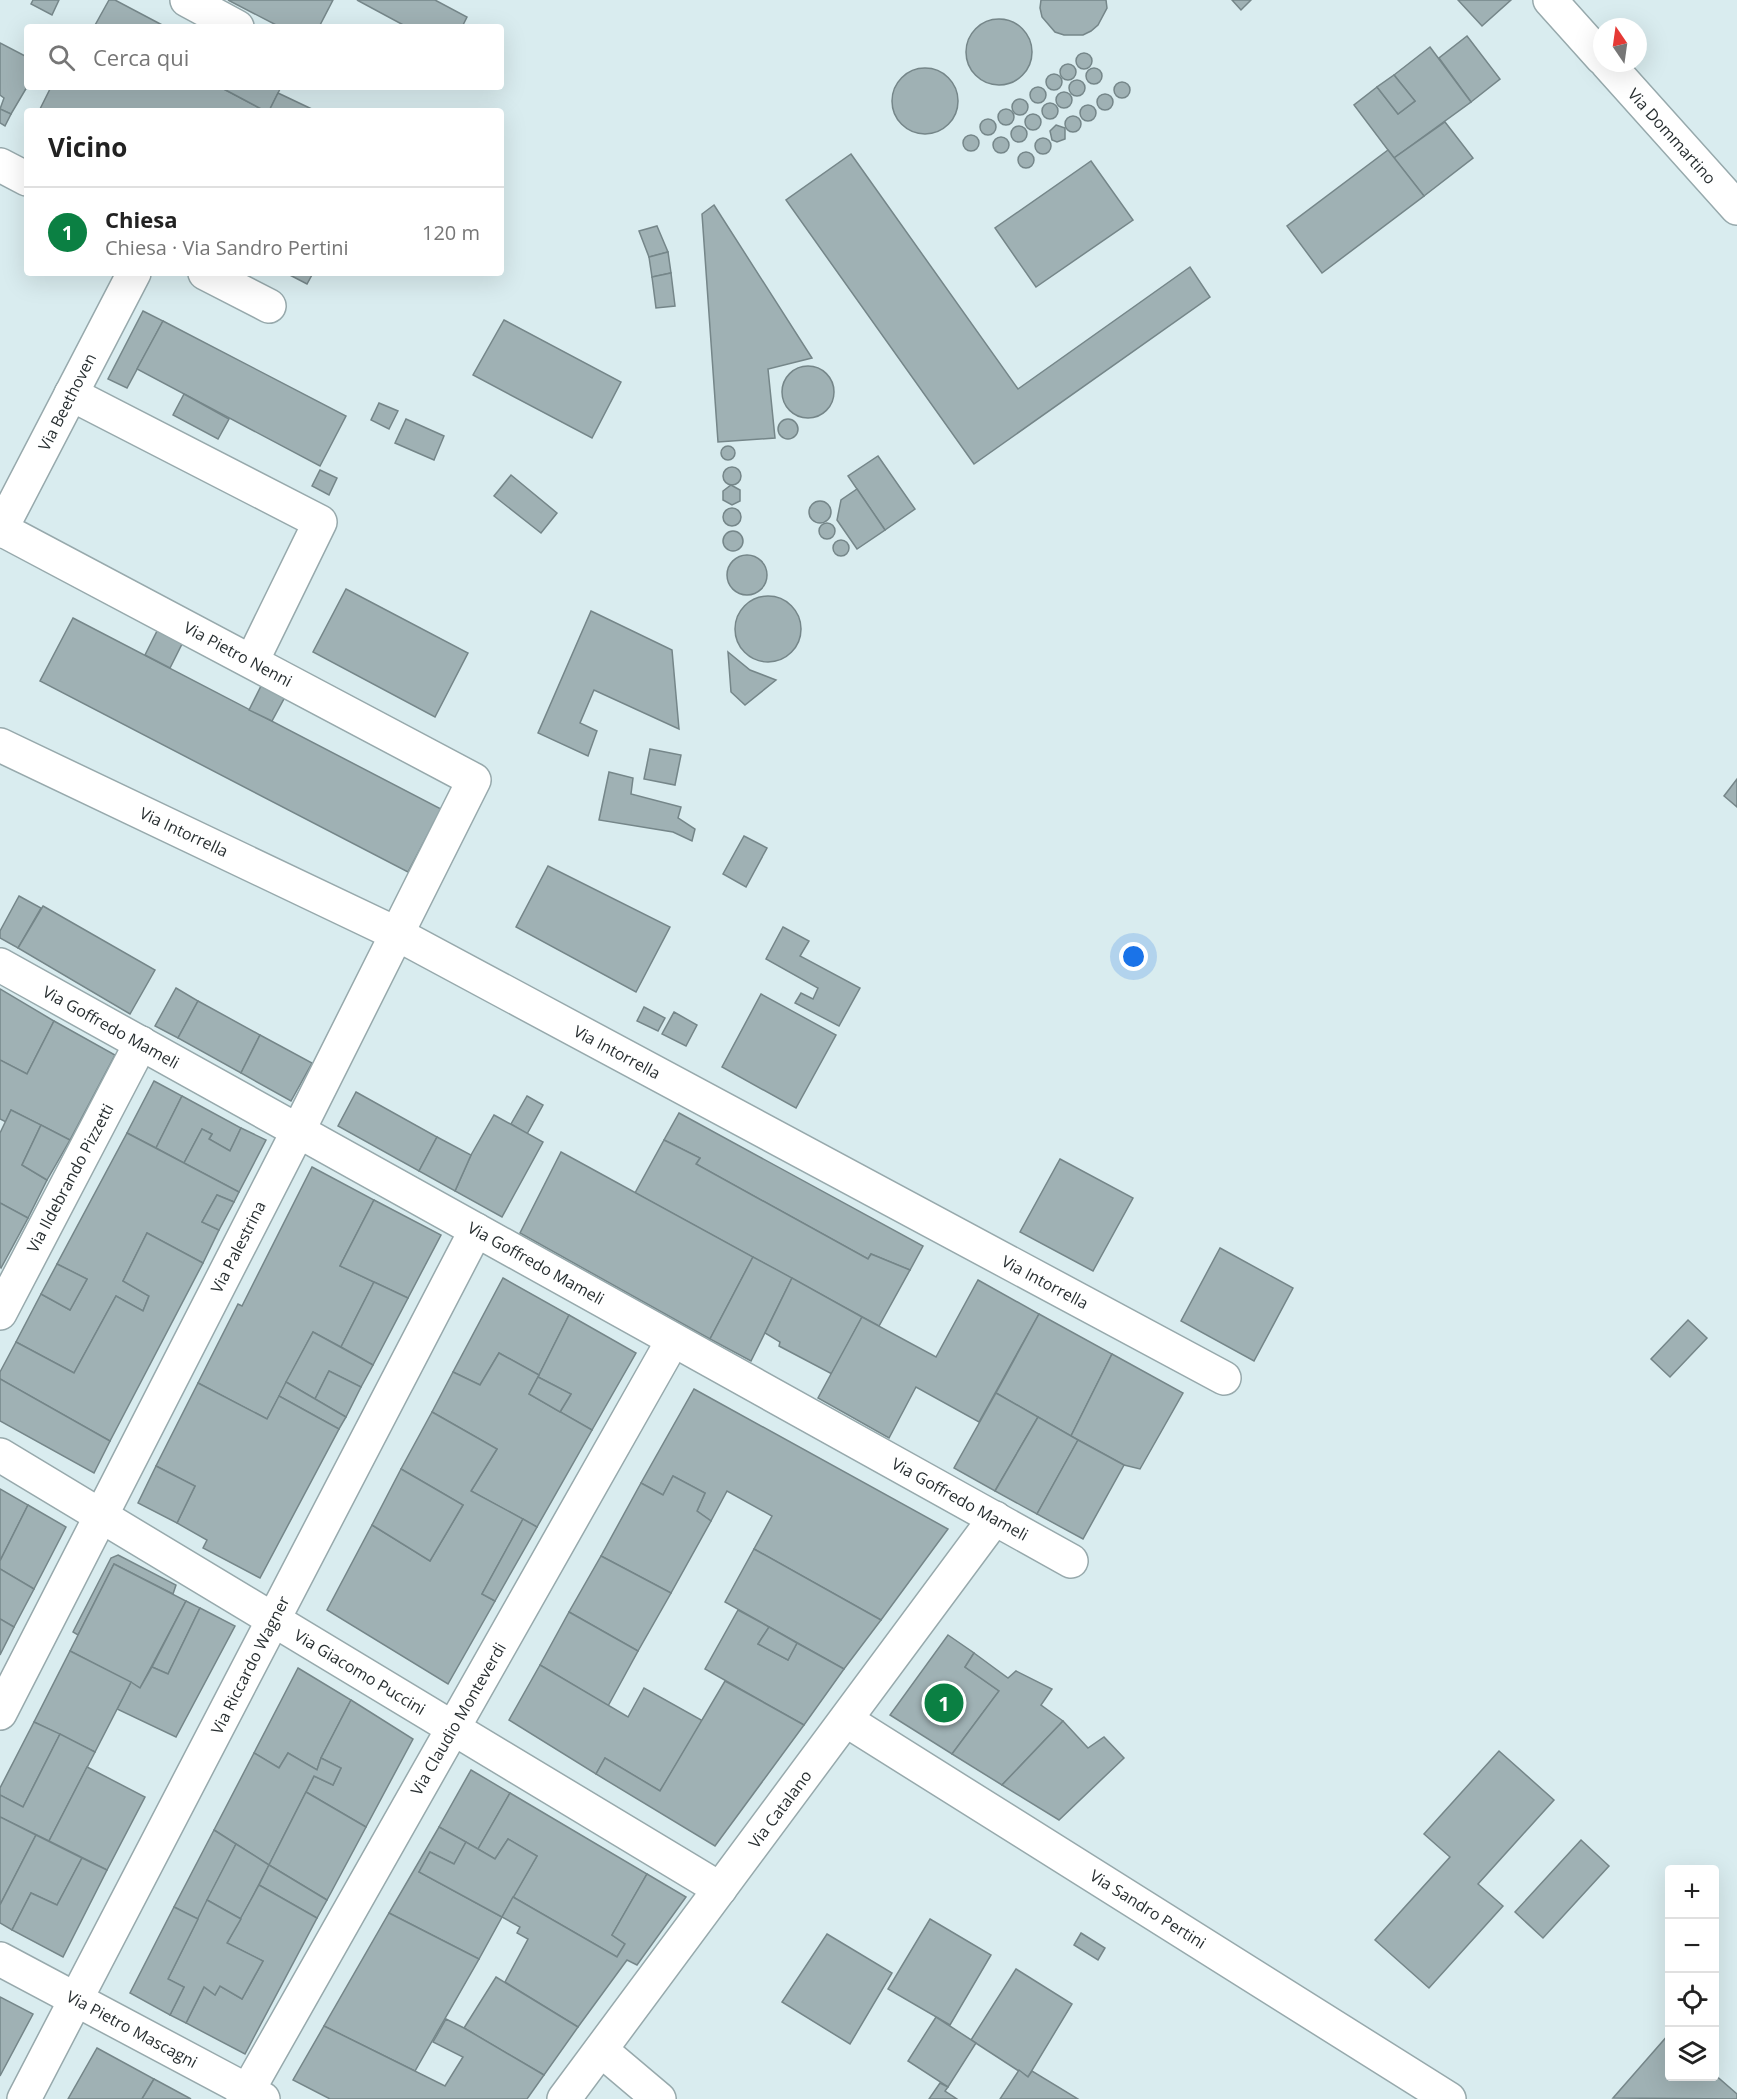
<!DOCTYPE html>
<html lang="it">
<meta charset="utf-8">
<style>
body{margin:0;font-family:"Open Sans",sans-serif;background:#f2f2f2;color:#222}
.controls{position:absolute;right:18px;bottom:18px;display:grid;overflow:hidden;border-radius:6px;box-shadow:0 6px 24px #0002}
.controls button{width:54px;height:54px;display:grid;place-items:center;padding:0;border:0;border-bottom:2px solid #e0e0e0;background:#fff;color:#222;font:30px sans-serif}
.compass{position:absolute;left:1593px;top:18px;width:54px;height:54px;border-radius:50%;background:#fff;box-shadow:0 6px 24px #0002;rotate:347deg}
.you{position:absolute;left:1134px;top:957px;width:21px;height:21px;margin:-15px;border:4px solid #fff;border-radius:50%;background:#1a73e8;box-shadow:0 0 0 9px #1a73e833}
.badge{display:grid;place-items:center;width:39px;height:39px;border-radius:50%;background:#0b8043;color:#fff;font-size:20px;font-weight:700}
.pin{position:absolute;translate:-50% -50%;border:3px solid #fff;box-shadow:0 2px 6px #0006}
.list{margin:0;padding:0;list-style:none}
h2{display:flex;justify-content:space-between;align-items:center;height:78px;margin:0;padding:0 24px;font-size:26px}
h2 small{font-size:20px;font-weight:400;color:#767676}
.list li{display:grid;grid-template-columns:39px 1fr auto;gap:18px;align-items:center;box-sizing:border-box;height:90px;padding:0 24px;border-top:2px solid #e0e0e0}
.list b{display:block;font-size:22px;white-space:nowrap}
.list p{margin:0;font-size:20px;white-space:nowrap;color:#767676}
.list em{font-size:20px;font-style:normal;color:#767676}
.icon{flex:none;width:33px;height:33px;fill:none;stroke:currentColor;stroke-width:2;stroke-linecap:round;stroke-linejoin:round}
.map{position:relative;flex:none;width:1737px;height:2099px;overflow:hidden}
.search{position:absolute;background:#fff;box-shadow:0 6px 24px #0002;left:24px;top:24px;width:480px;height:66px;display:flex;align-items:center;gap:15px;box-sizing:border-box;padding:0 21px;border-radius:6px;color:#767676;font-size:22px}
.panel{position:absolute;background:#fff;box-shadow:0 6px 24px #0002;left:24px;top:108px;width:480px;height:168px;border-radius:6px}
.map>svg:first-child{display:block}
.building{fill:#9fb1b4;stroke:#758689;stroke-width:1.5}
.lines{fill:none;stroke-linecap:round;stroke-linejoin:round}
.street-casing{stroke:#97a9ac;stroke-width:36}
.secondary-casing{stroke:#97a9ac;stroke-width:36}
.street{stroke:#fff;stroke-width:33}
.secondary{stroke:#fff;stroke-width:33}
.labels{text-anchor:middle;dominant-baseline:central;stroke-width:4.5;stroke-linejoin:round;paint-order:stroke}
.street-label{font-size:16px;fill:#282f31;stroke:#fff}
</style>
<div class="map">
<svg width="1737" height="2099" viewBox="0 0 1737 2099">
<rect width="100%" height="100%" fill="#d9ecef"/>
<g class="building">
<polygon points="33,0 59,0 52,15 31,4"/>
<polygon points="109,0 115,0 166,27 94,27"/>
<polygon points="228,0 333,0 319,27 280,27"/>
<polygon points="357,0 435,0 467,17 462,27 407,27"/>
<polygon points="1041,0 1106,0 1107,8 1098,25 1091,31 1083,35 1064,35 1055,32 1042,17 1040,8"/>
<polygon points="1232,0 1251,0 1241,10"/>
<polygon points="1458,0 1511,0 1482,26"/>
<circle cx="999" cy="52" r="33"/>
<polygon points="1467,36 1500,79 1471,102 1439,58"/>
<polygon points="0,43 27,57 27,87 11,114 0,109 4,98 0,95"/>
<polygon points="1430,47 1471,102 1394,158 1354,105 1377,87 1398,114 1415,101 1394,75"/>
<circle cx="1084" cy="61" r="8"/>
<circle cx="1068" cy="72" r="8"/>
<circle cx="1094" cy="76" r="8"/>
<circle cx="925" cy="101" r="33"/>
<circle cx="1054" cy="82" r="8"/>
<polygon points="1394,75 1415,101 1398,114 1377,87"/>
<circle cx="1077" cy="88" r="8"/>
<circle cx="1122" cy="90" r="8"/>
<circle cx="1038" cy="95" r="8"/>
<polygon points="51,87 220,87 265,111 39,111"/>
<polygon points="220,87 281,87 269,111 265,111"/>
<circle cx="1064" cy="100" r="8"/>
<polygon points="278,93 316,111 269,111"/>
<circle cx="1105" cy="102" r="8"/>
<circle cx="1020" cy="107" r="8"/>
<circle cx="1050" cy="111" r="8"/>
<circle cx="1088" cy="113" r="8"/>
<polygon points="0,109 11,114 5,126 0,123"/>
<circle cx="1006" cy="117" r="8"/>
<circle cx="1033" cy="122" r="8"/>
<circle cx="1073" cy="124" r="8"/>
<circle cx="988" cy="127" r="8"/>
<polygon points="1445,122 1473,158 1424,196 1394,158"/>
<polygon points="1056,125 1065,128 1065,139 1057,142 1052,140 1050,131"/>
<circle cx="1019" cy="134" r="8"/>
<circle cx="971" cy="143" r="8"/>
<circle cx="1001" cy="145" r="8"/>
<circle cx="1043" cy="146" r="8"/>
<polygon points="1388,150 1424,196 1322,273 1287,226"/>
<circle cx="1026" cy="160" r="8"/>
<polygon points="851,154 1018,389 1190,267 1210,297 974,464 786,200"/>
<polygon points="1091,161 1133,220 1036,287 995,228"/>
<polygon points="714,205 812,358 768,369 775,438 718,442 702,214"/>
<polygon points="657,226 668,252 649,257 639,231"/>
<polygon points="668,252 671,273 652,277 649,257"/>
<polygon points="286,273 313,273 307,284"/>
<polygon points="671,273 675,306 656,308 652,277"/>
<polygon points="143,311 163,321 127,388 108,379"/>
<polygon points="504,320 621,382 592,438 473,375"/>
<polygon points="163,321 346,416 320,466 137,369"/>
<circle cx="808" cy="392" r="26"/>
<polygon points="184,394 229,419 218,439 173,415"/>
<polygon points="379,403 398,411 389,429 371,420"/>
<polygon points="406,419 444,436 434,460 395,443"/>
<circle cx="788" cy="429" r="10"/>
<circle cx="728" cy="453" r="7"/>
<polygon points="878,456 915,509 885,530 848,476"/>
<circle cx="732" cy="476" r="9"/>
<polygon points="320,470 337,478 329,495 312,486"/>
<polygon points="511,475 557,513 541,533 494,496"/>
<polygon points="731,485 740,490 740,501 732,505 723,500 723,491"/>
<polygon points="857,489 885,530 857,549 837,520 841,500"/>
<circle cx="820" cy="512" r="11"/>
<circle cx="732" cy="517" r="9"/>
<circle cx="827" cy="531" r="8"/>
<circle cx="733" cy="541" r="10"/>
<circle cx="841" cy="548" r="8"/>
<circle cx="747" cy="575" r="20"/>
<polygon points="346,589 468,653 435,717 313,652"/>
<circle cx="768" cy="629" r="33"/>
<polygon points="591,611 672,650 679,729 594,690 580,723 597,731 588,756 538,733"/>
<polygon points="73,618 441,809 408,872 40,681"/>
<polygon points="158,629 183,642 170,668 145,655"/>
<polygon points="728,652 750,670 776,680 745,705 731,692"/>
<polygon points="262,684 286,695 272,721 249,710"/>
<polygon points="650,749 681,755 675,785 644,779"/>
<polygon points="609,772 633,778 631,794 681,807 678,818 695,829 692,841 673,832 599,820"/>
<polygon points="1737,779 1737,807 1724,796"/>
<polygon points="744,836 767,848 746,887 723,874"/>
<polygon points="548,866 670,927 636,992 516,927"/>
<polygon points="19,896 41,908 18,948 0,938 0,931"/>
<polygon points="43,906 155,970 130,1014 18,948"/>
<polygon points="783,927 809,941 800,956 860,988 839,1026 795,1003 801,993 813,999 818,988 766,959"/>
<polygon points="176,988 198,1001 178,1038 155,1026"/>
<polygon points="0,989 54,1021 27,1074 0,1060"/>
<polygon points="761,994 836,1035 796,1108 722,1067"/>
<polygon points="198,1001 260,1035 241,1073 178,1038"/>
<polygon points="644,1007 665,1018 658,1031 637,1021"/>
<polygon points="674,1012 697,1025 686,1046 662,1034"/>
<polygon points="54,1021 115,1055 70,1140 11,1110 6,1122 0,1119 0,1060 27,1074"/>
<polygon points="260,1035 312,1063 291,1101 241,1073"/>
<polygon points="154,1081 182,1096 156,1148 127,1133"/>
<polygon points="356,1092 437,1137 419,1171 338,1126"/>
<polygon points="182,1096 241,1128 230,1151 209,1139 212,1134 202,1129 184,1163 156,1148"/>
<polygon points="527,1096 543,1105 527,1134 511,1124"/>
<polygon points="11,1110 41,1125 22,1165 47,1180 28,1218 0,1203 0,1133"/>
<polygon points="679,1113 923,1246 910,1270 871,1254 868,1259 696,1164 700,1158 664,1140"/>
<polygon points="494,1115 543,1142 502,1217 455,1191 471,1155"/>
<polygon points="41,1125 70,1140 47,1180 22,1165"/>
<polygon points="241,1128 266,1140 239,1192 184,1163 202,1129 212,1134 209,1139 230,1151"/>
<polygon points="127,1133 239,1192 234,1202 217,1195 202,1222 219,1230 203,1263 147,1233 123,1281 149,1296 143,1311 116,1296 74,1373 16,1342 41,1294 70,1310 87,1279 57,1264"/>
<polygon points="437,1137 471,1155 455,1191 419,1171"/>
<polygon points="664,1140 700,1158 696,1164 868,1259 871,1254 910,1270 879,1326 635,1193"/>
<polygon points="561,1152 753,1257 710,1339 520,1233"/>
<polygon points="1060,1159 1133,1198 1093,1271 1020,1232"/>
<polygon points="312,1167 374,1200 340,1266 374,1282 341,1347 313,1332 267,1419 198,1383 238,1304 242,1306"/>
<polygon points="217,1195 234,1202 219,1230 202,1222"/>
<polygon points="374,1200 441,1235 408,1298 340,1266"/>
<polygon points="0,1203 28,1218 1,1268 0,1267"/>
<polygon points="147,1233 203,1263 110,1441 0,1379 0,1372 16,1342 74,1373 116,1296 143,1311 149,1296 123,1281"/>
<polygon points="1220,1248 1293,1288 1254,1361 1181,1321"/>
<polygon points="753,1257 792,1278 751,1361 710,1339"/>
<polygon points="57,1264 87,1279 70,1310 41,1294"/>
<polygon points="503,1278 569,1315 539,1375 499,1353 480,1385 453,1372"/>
<polygon points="792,1278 862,1317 832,1374 779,1346 780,1342 765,1333"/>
<polygon points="978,1280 1039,1314 979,1422 916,1387 889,1438 818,1398 862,1317 936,1357"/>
<polygon points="374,1282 408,1298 373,1365 341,1347"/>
<polygon points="1039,1314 1112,1354 1071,1436 996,1393"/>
<polygon points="569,1315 636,1353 592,1430 560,1412 571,1394 538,1377"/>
<polygon points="1688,1320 1707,1338 1670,1377 1651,1359"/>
<polygon points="313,1332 373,1365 361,1387 329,1371 315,1399 286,1382"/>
<polygon points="499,1353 539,1375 529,1394 592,1430 537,1527 471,1491 497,1449 432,1412 453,1372 480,1385"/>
<polygon points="1112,1354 1183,1393 1140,1469 1124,1465 1071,1436"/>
<polygon points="329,1371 361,1387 346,1417 315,1399"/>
<polygon points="538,1377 571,1394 560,1412 529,1394"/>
<polygon points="0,1379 110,1441 94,1473 0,1421"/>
<polygon points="286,1382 346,1417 339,1429 279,1396"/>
<polygon points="198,1383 267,1419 279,1396 339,1429 260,1578 203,1548 207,1540 177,1523 195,1486 156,1466"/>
<polygon points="694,1389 948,1529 881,1620 754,1549 772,1516 727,1491 711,1521 697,1511 705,1493 673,1476 663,1495 641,1483"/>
<polygon points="996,1393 1038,1417 995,1491 954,1468"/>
<polygon points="432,1412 497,1449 471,1491 523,1519 482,1594 495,1601 448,1684 327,1610 372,1525 430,1561 463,1505 401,1469"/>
<polygon points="1038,1417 1078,1440 1037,1514 995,1491"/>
<polygon points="1078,1440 1124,1465 1083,1539 1037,1514"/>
<polygon points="156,1466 195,1486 177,1523 138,1503"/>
<polygon points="401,1469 463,1505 430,1561 372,1525"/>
<polygon points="673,1476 705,1493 697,1511 711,1521 671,1593 601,1556 641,1483 663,1495"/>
<polygon points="0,1489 28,1505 0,1561"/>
<polygon points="28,1505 66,1527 34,1589 0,1569 0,1561"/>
<polygon points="523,1519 537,1527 495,1601 482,1594"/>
<polygon points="754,1549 881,1620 844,1669 725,1602"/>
<polygon points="118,1555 176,1585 173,1594 114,1564 78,1635 73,1632 111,1558"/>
<polygon points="601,1556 671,1593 638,1651 569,1612"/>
<polygon points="114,1564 186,1601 140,1688 70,1651"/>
<polygon points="0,1569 34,1589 14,1627 0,1619"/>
<polygon points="186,1601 200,1608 168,1674 152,1667"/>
<polygon points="200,1608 235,1626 176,1737 117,1709 131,1682 140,1688 152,1667 168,1674"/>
<polygon points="738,1610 769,1627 758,1644 788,1660 797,1643 844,1669 804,1725 705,1669"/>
<polygon points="569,1612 638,1651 608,1706 540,1665"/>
<polygon points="0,1619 14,1627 0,1655"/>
<polygon points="769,1627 797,1643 788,1660 758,1644"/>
<polygon points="948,1635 974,1653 965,1667 999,1691 952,1754 890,1715"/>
<polygon points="70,1651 131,1682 95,1752 34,1722"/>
<polygon points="974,1653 1008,1678 1016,1671 1052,1689 1041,1705 1063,1721 1002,1785 952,1754 999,1691 965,1667"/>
<polygon points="540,1665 628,1717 644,1688 703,1721 660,1791 605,1758 596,1774 509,1720"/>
<polygon points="298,1668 351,1700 321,1758 317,1770 288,1753 279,1768 254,1753"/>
<polygon points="725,1681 804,1725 715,1846 596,1774 605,1758 660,1791"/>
<polygon points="351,1700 413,1739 366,1827 306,1792 314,1776 333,1785 341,1768 321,1758"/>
<polygon points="1063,1721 1088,1748 1104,1737 1124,1758 1059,1820 1002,1785"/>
<polygon points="34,1722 60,1734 23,1807 0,1795 0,1788"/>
<polygon points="60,1734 95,1752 49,1841 0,1817 0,1795 23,1807"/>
<polygon points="1499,1751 1554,1800 1478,1884 1503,1906 1429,1988 1375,1940 1450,1857 1424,1834"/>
<polygon points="254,1753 279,1768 288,1753 317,1770 321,1758 341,1768 333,1785 314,1776 269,1865 214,1830"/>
<polygon points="87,1767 145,1797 107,1870 49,1841"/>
<polygon points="471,1770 510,1793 478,1849 439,1827"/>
<polygon points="306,1792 366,1827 327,1900 269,1865"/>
<polygon points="510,1793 647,1874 612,1935 625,1944 617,1957 513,1897 537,1856 508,1839 495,1859 478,1849"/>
<polygon points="0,1817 36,1835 0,1905"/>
<polygon points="439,1827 466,1842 454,1864 430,1852 419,1872 502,1917 479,1959 389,1913"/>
<polygon points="214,1830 236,1844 198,1919 174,1907"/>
<polygon points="36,1835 82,1858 57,1905 31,1893 12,1930 0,1923 0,1905"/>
<polygon points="508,1839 537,1856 502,1917 419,1872 430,1852 454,1864 466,1842 495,1859"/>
<polygon points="1581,1840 1609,1866 1543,1938 1515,1912"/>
<polygon points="236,1844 269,1865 241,1919 207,1900"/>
<polygon points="82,1858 107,1870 63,1957 12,1930 31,1893 57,1905"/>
<polygon points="269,1865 327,1900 317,1918 259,1885"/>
<polygon points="647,1874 686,1897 637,1965 627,1960 578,2027 505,1982 528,1939 517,1933 520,1927 502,1917 513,1897 617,1957 625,1944 612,1935"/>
<polygon points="259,1885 317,1918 245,2054 186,2023 204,1987 215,1995 220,1986 242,1999 263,1961 227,1943"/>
<polygon points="207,1900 241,1919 227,1943 263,1961 242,1999 220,1986 215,1995 204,1987 186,2023 170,2015 184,1987 168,1979"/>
<polygon points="174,1907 198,1919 168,1979 184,1987 170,2015 130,1993"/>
<polygon points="389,1913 479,1959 415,2071 324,2026"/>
<polygon points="930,1919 991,1955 950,2025 888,1989"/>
<polygon points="1081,1933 1105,1948 1098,1960 1074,1945"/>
<polygon points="827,1934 892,1973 850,2044 782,2002"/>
<polygon points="1016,1969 1072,2004 1028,2077 971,2040"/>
<polygon points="496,1977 578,2027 544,2075 464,2028"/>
<polygon points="0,1997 33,2014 0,2076"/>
<polygon points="936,2017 976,2043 948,2087 908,2061"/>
<polygon points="446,2019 464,2028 544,2075 527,2099 330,2099 293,2080 324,2026 445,2086 463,2057 433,2042"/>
<polygon points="1669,2034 1670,2076 1714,2076 1714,2074 1737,2094 1737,2099 1613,2098"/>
<polygon points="97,2048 154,2079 142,2099 68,2099"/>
<polygon points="1019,2070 1028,2077 1032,2071 1078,2099 1000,2099"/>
<polygon points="154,2079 191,2099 142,2099"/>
<polygon points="940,2083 948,2087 945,2091 957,2099 929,2099"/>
</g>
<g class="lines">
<defs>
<g id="street">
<polyline points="187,0 237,27"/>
<polyline points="0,165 27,179"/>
<polyline points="205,273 269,306"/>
<polyline points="71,394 320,522 252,661"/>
<polyline points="0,531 134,273"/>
<polyline points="0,745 397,934 1224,1378"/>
<polyline points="0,965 1071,1561"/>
<polyline points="0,1313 141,1043"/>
<polyline points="0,1455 720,1889"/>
<polyline points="0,1713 298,1131 474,780 1,529"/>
<polyline points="846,1720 1449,2099"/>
<polyline points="0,1959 263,2099"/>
<polyline points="601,2050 659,2099"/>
<polyline points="24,2099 476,1230"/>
<polyline points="243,2099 673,1340"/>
<polyline points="564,2099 995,1518"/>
</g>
<g id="secondary">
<polyline points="1550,0 1602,58"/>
<polyline points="1607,63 1737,208"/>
</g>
</defs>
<use href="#street" class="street-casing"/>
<use href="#secondary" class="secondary-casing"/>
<use href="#street" class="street"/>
<use href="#secondary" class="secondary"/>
</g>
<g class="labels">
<g class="street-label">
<text transform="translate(1672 136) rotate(48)">Via Dommartino</text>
<text transform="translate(67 402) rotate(-63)">Via Beethoven</text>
<text transform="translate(238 654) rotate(28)">Via Pietro Nenni</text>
<text transform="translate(184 832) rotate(25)">Via Intorrella</text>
<text transform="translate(111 1027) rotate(29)">Via Goffredo Mameli</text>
<text transform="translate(617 1052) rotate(28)">Via Intorrella</text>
<text transform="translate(70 1178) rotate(-62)">Via Ildebrando Pizzetti</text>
<text transform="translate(238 1247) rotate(-63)">Via Palestrina</text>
<text transform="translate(536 1263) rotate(29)">Via Goffredo Mameli</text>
<text transform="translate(1045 1282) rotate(28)">Via Intorrella</text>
<text transform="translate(960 1499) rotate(29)">Via Goffredo Mameli</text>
<text transform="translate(250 1665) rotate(-63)">Via Riccardo Wagner</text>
<text transform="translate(360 1672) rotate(31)">Via Giacomo Puccini</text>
<text transform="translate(458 1719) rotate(-60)">Via Claudio Monteverdi</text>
<text transform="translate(780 1809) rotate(-53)">Via Catalano</text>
<text transform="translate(1148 1909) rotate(32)">Via Sandro Pertini</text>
<text transform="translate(132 2029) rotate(28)">Via Pietro Mascagni</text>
</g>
</g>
</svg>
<div class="controls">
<button>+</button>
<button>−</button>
<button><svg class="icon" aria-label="locate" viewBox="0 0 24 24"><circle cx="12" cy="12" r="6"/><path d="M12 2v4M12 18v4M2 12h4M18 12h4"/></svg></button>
<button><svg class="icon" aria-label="layers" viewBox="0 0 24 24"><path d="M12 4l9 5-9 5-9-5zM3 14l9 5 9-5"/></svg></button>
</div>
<svg class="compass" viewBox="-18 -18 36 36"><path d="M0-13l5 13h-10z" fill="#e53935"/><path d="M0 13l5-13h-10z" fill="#767676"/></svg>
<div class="you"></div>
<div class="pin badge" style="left:944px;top:1703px">1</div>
<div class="search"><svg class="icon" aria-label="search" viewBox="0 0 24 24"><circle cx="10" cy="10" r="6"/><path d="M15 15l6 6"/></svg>Cerca qui</div>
<section class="panel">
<h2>Vicino<small></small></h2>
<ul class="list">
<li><span class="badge">1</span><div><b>Chiesa</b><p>Chiesa · Via Sandro Pertini</p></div><em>120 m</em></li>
</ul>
</section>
</div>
